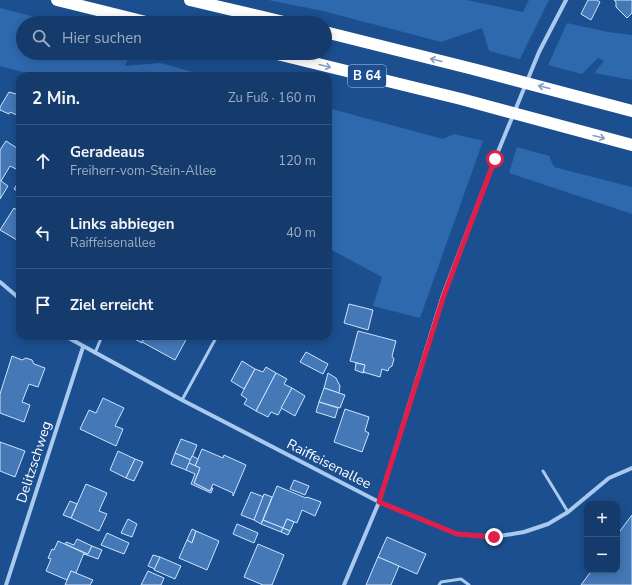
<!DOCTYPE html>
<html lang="de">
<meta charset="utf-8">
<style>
body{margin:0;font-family:"Nunito Sans",sans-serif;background:#1d4271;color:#f1f3f6}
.controls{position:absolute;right:12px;bottom:12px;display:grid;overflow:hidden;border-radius:8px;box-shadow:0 2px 10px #0003}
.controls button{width:36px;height:36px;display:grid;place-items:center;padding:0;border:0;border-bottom:1px solid #33557e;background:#143b6b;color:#f1f3f6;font:20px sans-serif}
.stop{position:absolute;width:12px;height:12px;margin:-9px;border:3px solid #e11d48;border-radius:50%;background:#fff}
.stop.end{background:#e11d48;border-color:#fff;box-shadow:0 1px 4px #0008}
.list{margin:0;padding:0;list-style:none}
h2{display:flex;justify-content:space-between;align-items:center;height:52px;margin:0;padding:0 16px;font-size:17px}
h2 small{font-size:13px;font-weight:400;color:#9dadc1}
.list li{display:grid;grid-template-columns:26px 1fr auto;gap:12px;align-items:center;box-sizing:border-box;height:72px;padding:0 16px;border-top:1px solid #33557e}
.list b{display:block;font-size:15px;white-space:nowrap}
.list p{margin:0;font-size:13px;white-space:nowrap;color:#9dadc1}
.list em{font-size:13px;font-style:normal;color:#9dadc1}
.icon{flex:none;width:22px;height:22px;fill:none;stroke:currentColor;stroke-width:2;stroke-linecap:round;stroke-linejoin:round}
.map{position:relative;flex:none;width:632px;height:585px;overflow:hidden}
.search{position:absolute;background:#143b6b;box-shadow:0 2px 10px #0003;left:16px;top:16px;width:316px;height:44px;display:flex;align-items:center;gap:10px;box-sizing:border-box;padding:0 14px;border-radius:22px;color:#9dadc1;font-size:15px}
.panel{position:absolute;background:#143b6b;box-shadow:0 2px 10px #0003;left:16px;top:72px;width:316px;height:268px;border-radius:12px}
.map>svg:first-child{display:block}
.green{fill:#2e69ad}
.building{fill:#4478b7;stroke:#cfe3fa}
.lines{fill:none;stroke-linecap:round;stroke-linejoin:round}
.lane{stroke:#a9c9ee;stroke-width:3}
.street{stroke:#a9c9ee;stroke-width:4}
.highway{stroke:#fff;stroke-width:12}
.oneway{stroke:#829ec1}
.route{stroke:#e11d48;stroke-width:5}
.labels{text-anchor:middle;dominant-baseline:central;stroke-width:4;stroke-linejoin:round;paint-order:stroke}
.shield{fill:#1b4f8f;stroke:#bbcadd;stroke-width:1}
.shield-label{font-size:13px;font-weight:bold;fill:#fff}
.street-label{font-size:14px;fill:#fff;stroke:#1b4f8f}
</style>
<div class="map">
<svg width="632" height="585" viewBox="0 0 632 585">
<rect width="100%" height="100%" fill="#1b4f8f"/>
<g class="green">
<polygon points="268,0 467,0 523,12 529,0 549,0 520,59 489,51 482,28 441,42 323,11"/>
<polygon points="0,8 58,23 23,23 23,53 130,53 125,66 160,63 207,76 37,76 0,66"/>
<polygon points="567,23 608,32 632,35 632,80 594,73 604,61 598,58 582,74 548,65"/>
<polygon points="328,108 443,139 454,134 483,141 420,318 373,306 382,277 328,248"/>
<polygon points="517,147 549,156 554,167 632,187 632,214 509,173"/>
</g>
<g class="building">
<polygon points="588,0 597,0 600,2 591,20 581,14"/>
<polygon points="614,0 632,0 632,13 627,18 616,7 616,2"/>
<polygon points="9,92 20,95 20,115 19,116 10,112 9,114 0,110 0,107"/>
<polygon points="6,141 20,150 20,163 16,169 10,166 1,181 8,186 0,199 0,150"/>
<polygon points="20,180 20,193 14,189"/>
<polygon points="14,208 20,212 20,235 17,240 0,230"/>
<polygon points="349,304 373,310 368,330 344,323"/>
<polygon points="358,331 396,341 392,356 394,359 392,366 389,368 388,371 382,369 380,377 363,372 365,365 350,361"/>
<polygon points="129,336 146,336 142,343"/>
<polygon points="146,336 188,336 175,360 142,342"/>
<polygon points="306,352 328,364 323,374 300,362"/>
<polygon points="12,356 22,360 26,358 32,360 34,364 45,368 38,387 29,384 22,402 30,405 24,422 0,413 0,394"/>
<polygon points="242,361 255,369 244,389 231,381"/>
<polygon points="356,363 365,365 363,372 365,372 363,373 355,370"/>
<polygon points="266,367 276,373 256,411 244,404 247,399 241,395 255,369 263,372"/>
<polygon points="276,373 287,379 284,384 292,388 278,415 271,412 268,417 256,411"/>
<polygon points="328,373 336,378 340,386 339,393 324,388"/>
<polygon points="292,388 305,396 295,416 281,408"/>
<polygon points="324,388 345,395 340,408 319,402"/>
<polygon points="103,398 124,408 115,426 123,429 116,446 80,429 89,410 96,413"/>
<polygon points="319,402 338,408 335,418 316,412"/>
<polygon points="345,409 369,417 365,431 369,433 362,452 334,442"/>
<polygon points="181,439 197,445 191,460 175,453"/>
<polygon points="0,442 25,451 15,477 0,471"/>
<polygon points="202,449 223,458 224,455 246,465 233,496 233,493 213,484 210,491 194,483 200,468 195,466"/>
<polygon points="118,451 135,459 126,478 110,470"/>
<polygon points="175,453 191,460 186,470 171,464"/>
<polygon points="192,456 198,459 195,466 189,463"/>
<polygon points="135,459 143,462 134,481 126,478"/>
<polygon points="189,463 200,468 194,483 210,491 212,488 213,488 211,493 191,484 195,474 186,470"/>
<polygon points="294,480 309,486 305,495 290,489"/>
<polygon points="86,484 107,493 99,511 107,514 99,531 71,518"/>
<polygon points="277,486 306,498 307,497 321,502 315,516 302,510 297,523 287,519 283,528 263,520"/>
<polygon points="251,492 264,497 254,520 241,515"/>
<polygon points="264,494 272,497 261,524 254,520"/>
<polygon points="70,501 77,504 71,518 63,515"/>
<polygon points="632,515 632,585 581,585 592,570 617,570 617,535"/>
<polygon points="128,519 137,524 132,537 121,533"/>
<polygon points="287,519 294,522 290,531 283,528"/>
<polygon points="263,520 283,528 281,532 261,524"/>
<polygon points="237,524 258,533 254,543 233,534"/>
<polygon points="283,528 290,531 288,535 281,532"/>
<polygon points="192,529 196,531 192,543 187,540"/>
<polygon points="196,531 219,541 207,570 179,558 187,540 192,543"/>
<polygon points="107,533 129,543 124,554 101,545"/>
<polygon points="387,537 426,554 417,574 378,557"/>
<polygon points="77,539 92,546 88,554 65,544 66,542 74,545"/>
<polygon points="58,541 84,553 76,573 71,571 67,580 46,571 51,559 48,558 52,549 54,550"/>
<polygon points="258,544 284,555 272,585 263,585 244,577"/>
<polygon points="92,546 102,550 98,559 84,554 88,554"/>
<polygon points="153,555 160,557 155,569 148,566"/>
<polygon points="160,557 181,566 175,579 154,570"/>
<polygon points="378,557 399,566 391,585 366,585"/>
<polygon points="71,571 93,580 90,585 65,585"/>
<polygon points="148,571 164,578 161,585 141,585"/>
</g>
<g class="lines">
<g class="lane">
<polyline points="95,353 102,336"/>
<polyline points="182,400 217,336"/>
<polyline points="543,471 568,512"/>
<polyline points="439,585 441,582 461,579 469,585"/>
</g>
<g class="street">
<polyline points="0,282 20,299"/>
<polyline points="65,336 182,400 379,502 457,534 494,537 524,532 548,524 568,512 609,478 632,468"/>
<polyline points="6,585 83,347"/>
<polyline points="344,585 379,502 443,295 495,159 539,52 566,0"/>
</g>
<g class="highway">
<polyline points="57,0 150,23"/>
<polyline points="190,0 288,23"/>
<polyline points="325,32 473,69 632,111"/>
<polyline points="273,53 461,99 632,145"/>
</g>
</g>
<defs><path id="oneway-shaft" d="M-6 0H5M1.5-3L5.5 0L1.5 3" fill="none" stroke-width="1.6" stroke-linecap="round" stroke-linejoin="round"/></defs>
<g class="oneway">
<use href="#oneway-shaft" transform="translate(436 60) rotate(-166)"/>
<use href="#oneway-shaft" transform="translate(325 66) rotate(14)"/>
<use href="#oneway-shaft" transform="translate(544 87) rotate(-166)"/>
<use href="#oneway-shaft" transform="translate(599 137) rotate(15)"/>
</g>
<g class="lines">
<polyline class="route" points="494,537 457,534 379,502 444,295 495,159"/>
</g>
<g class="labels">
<rect class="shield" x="348" y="65" width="38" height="22" rx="3"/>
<g class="shield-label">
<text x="367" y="76">B 64</text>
</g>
<g class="street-label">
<text transform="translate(34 462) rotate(-72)">Delitzschweg</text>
<text transform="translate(329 464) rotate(27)">Raiffeisenallee</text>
</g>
</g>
</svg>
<div class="controls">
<button>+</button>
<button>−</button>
</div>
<div class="stop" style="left:495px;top:159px"></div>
<div class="stop end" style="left:494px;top:537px"></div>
<div class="search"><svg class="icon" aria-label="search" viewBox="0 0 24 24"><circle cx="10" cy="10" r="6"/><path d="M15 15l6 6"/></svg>Hier suchen</div>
<section class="panel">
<h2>2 Min.<small>Zu Fuß · 160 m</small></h2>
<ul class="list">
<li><svg class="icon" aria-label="ahead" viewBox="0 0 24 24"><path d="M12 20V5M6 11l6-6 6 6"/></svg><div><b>Geradeaus</b><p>Freiherr-vom-Stein-Allee</p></div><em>120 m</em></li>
<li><svg class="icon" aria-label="left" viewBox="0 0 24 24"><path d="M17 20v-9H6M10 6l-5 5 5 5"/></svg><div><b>Links abbiegen</b><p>Raiffeisenallee</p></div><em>40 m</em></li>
<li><svg class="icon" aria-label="arrive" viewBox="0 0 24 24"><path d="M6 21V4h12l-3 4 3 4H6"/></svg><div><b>Ziel erreicht</b></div></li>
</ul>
</section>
</div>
